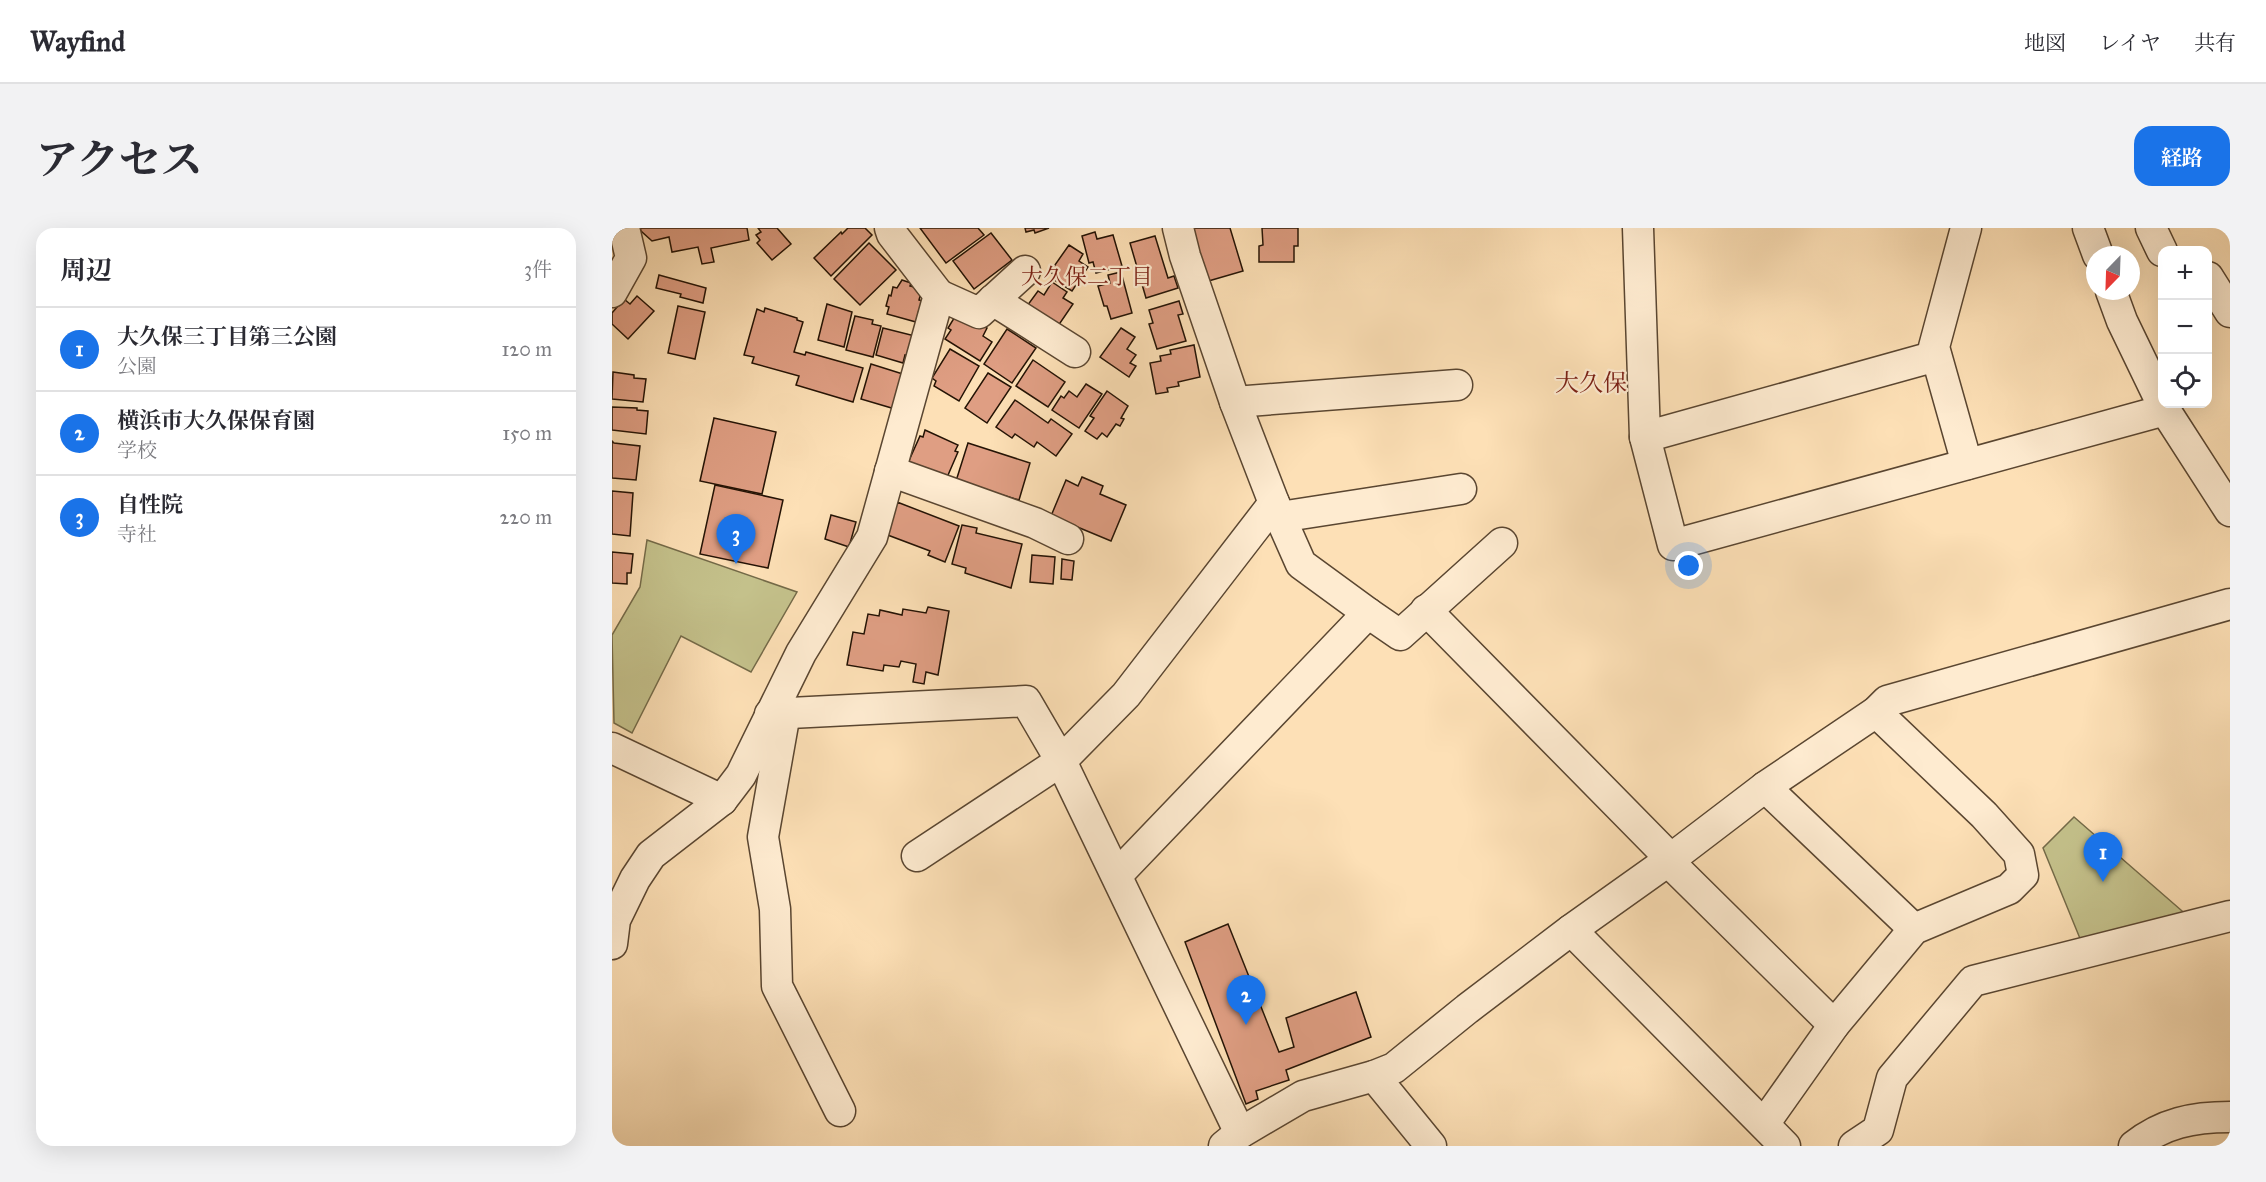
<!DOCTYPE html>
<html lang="ja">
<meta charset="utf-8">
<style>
body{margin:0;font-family:"IM FELL Great Primer","Noto Serif JP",serif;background:#f2f2f3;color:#2b2b33}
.controls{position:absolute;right:18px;top:18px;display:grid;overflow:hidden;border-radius:12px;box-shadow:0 6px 24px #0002}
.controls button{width:54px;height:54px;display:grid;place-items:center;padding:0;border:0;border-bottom:2px solid #e1e1e2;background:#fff;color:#2b2b33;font:30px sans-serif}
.compass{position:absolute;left:1474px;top:18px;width:54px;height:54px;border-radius:50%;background:#fff;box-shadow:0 6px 24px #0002;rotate:203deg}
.you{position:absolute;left:1077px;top:338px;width:21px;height:21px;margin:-15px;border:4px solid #fff;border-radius:50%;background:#1a73e8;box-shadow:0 0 0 9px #1a73e833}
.badge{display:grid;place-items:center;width:39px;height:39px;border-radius:50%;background:#1a73e8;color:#fff;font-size:20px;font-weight:700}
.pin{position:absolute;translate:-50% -50px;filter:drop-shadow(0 2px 3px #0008)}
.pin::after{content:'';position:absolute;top:32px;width:21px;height:18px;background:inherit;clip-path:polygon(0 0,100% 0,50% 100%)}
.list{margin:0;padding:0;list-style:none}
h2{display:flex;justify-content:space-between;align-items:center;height:78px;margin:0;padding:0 24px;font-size:26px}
h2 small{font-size:20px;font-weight:400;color:#7c7c81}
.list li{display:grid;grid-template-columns:39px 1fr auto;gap:18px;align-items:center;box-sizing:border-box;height:84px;padding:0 24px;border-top:2px solid #e1e1e2}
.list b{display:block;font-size:22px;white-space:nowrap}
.list p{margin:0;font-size:20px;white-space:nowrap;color:#7c7c81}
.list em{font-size:20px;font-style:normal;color:#7c7c81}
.icon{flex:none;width:33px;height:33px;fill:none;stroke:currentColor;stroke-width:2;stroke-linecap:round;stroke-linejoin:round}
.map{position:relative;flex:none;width:1618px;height:918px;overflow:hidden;border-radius:18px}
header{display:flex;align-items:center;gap:36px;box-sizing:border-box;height:84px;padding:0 30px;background:#fff;border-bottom:2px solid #e1e1e2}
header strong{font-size:28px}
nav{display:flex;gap:33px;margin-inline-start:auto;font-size:21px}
.intro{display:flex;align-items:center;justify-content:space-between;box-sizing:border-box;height:144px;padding:0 36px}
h1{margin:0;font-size:42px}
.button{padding:15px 27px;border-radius:18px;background:#1a73e8;color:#fff;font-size:21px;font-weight:700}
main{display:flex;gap:36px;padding:0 36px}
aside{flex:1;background:#fff;border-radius:18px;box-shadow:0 6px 24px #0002}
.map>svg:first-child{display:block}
.green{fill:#c4c18b;stroke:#746a48;stroke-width:1.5}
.building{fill:#df9e83;stroke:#241305;stroke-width:1.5}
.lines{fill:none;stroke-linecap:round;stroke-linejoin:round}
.minor-casing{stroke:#5a4631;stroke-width:33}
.minor{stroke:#feebd0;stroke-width:30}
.labels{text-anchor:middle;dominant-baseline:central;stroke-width:4.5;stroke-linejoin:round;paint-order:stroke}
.neighbourhood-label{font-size:22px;fill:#7a1f14;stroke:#feebd0}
.quarter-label{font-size:24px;fill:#7a1f14;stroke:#feebd0}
</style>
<header>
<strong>Wayfind</strong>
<nav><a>地図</a><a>レイヤ</a><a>共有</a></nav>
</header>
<div class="intro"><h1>アクセス</h1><a class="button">経路</a></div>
<main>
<aside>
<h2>周辺<small>3件</small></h2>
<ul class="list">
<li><span class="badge">1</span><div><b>大久保三丁目第三公園</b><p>公園</p></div><em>120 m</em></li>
<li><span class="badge">2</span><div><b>横浜市大久保保育園</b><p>学校</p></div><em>150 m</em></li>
<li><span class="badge">3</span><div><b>自性院</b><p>寺社</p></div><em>220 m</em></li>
</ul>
</aside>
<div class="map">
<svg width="1618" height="918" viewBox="0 0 1618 918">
<rect width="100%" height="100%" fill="#fde0b6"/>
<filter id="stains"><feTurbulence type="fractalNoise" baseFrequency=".00333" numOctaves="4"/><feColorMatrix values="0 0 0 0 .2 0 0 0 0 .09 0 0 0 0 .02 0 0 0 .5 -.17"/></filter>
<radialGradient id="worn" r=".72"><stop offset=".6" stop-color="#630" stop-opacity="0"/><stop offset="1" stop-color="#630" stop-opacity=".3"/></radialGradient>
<g class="green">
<polygon points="35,312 185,364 139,444 69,408 20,505 2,495 0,407 28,359"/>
<polygon points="1462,589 1577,689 1469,713 1431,620"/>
</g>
<g class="building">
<polygon points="28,0 135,0 137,12 99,20 102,34 90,36 86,19 60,24 57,9 40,13 29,3"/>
<polygon points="146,0 165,0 179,16 160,32 145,15 148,12 144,7 149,4"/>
<polygon points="236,0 253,0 260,7 219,48 202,30 229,4 230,6"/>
<polygon points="308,0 366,0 372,7 334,35"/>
<polygon points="413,0 437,0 423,5 422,2 414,4"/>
<polygon points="579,0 618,0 631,43 593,54"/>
<polygon points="650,0 686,0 686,18 682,18 682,34 647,34 647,18 651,17"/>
<polygon points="483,4 485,11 501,7 510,38 484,45 481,34 477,35 470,8"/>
<polygon points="379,5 400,32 362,61 341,33"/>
<polygon points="543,8 556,50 562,48 566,60 534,70 518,15"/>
<polygon points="257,15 284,42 248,77 222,51"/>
<polygon points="457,17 471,26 467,33 476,39 460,63 441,51 444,48 438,44"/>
<polygon points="509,44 520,85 499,91 495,78 492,78 486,58 498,55 496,47"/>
<polygon points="47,47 94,60 91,75 68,69 69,66 44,60"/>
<polygon points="290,52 299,55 298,58 310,61 307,72 314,74 311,83 307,82 304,94 275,86 277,79 274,78 277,67 279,68 281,59 285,60"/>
<polygon points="440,54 455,64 451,70 461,76 446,98 415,78 426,63 432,67"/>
<polygon points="25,68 42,83 16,111 0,96 0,85 12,71 18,76"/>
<polygon points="567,73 571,86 566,87 574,113 545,121 537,96 541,95 537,82"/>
<polygon points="215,76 240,84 232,119 206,112"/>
<polygon points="66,78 93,84 83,131 56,125"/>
<polygon points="153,80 185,90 185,92 191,94 182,124 193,127 194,124 251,140 241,174 184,157 187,148 140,135 142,129 132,127 145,81 152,84"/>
<polygon points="347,82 375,100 371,108 380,114 368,133 333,111 339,102 336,100"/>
<polygon points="243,88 261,92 260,96 269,98 261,129 234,122"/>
<polygon points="271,100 303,108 297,128 293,127 291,135 264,127"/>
<polygon points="509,100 523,109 515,121 524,127 518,135 524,138 517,149 488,129"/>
<polygon points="395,101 424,120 400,155 372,136"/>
<polygon points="582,117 588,149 566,154 567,158 555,160 556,164 544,166 538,135 549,133 548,128 559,126 558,122"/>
<polygon points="338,121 367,138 347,173 322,158 324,153 320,150"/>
<polygon points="421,132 453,154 436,179 404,158"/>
<polygon points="259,136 294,147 283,181 249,171"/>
<polygon points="1,144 22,147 22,150 34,151 31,174 0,171"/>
<polygon points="376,145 399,159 375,195 353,180"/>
<polygon points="474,156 490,166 467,200 440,182 449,168 452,170 457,163 465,169"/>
<polygon points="495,163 516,178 509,190 512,191 508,198 504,196 495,209 490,205 485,211 473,203 482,190 478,188"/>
<polygon points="403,172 436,195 439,191 460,206 444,228 425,214 422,219 403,206 400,210 384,199"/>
<polygon points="0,179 25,180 25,182 36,183 34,206 0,202"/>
<polygon points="102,190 164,204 150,266 88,253"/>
<polygon points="313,202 346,217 343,223 346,224 333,254 295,237 308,208 311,209"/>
<polygon points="0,213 2,215 28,218 24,252 0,250"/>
<polygon points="356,215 418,235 407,272 344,253"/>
<polygon points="470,249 491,258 488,266 514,277 499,313 439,288 454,252 466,258"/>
<polygon points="103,257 171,272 156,340 88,326"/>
<polygon points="0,263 21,265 18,308 0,306"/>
<polygon points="285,274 347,298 333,334 316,327 318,323 273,306"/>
<polygon points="219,287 244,294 237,319 213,311"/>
<polygon points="350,297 365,300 364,305 410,316 399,360 353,345 354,340 340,336"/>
<polygon points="0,324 21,326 19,345 15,345 15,356 0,355"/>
<polygon points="420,327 443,329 441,356 418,354"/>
<polygon points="450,331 462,333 460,352 449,351"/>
<polygon points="316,379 337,383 326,447 314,444 312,456 301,454 304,436 289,433 287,439 272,437 271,443 235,437 241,404 252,406 256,386 267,388 268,382 290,387 291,381 314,385"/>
<polygon points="616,696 667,824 682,819 674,790 744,764 759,809 674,842 677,852 644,863 646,871 634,876 573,714"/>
</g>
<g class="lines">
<defs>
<g id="minor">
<polyline points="566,0 573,28 623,174 662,275 689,336 756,385"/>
<polyline points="1026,0 1033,209 1061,317 1553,182"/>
<polyline points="1354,0 1322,119 1355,236"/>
<polyline points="1476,0 1486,27"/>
<polyline points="1539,0 1550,23"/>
<polyline points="1596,49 1618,84"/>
<polyline points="1499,63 1510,93 1553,182 1618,283"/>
<polyline points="0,64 19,30 12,0"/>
<polyline points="327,67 367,85 413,43"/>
<polyline points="381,72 463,124"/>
<polyline points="623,174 845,157"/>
<polyline points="1033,209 1324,128"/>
<polyline points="278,243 423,295 456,311"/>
<polyline points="668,289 849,261"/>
<polyline points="814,382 1059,631"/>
<polyline points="173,485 151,609 163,681 165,758 228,883"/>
<polyline points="158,486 414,473 449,533 628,905"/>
<polyline points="0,520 110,572"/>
<polyline points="1153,559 1302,701"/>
<polyline points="305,628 449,533 514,467 662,275"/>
<polyline points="1056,633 1222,797"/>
<polyline points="505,647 756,385 788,407 890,315"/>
<polyline points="959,702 1173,918"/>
<polyline points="0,716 3,692 23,651 39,627 110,572 129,547 189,425 260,309 327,67 280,6 278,0"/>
<polyline points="762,848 819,918"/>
<polyline points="1152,896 1222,797 1302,701 1397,661 1411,647 1407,626 1372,587 1264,484"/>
<polyline points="612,918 628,905 691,868 762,848 782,840 855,781 959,702 1056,633 1153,559 1264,484 1275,473 1618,376"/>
<polyline points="1242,918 1266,902 1280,850 1361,753 1618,688"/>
<path d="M1522 918C1551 895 1581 889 1618 889"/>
</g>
</defs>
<use href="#minor" class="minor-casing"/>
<use href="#minor" class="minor"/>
</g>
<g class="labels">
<g class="neighbourhood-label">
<text x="475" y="48">大久保二丁目</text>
</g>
<g class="quarter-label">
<text x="979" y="155">大久保</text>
</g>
</g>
<rect width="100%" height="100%" filter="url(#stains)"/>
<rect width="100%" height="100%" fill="url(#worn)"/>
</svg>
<div class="controls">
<button>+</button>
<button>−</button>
<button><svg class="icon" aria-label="locate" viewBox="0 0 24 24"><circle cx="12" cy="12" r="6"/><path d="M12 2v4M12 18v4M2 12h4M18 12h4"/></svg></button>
</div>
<svg class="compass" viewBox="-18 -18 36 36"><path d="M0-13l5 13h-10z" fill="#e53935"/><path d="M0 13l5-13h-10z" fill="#7c7c81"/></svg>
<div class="you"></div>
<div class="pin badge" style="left:1491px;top:654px">1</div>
<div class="pin badge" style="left:634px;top:797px">2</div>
<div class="pin badge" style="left:124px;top:336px">3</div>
</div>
</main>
